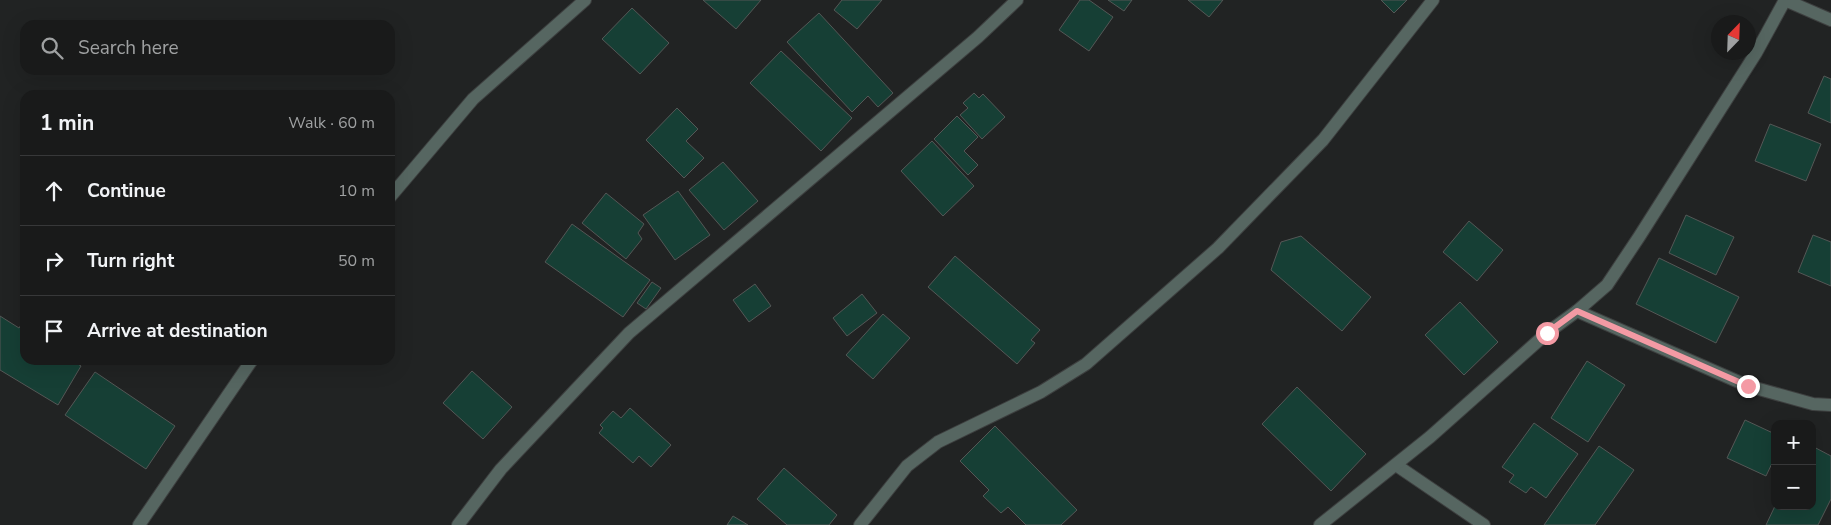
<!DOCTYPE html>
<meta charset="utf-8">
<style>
body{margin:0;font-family:"Nunito Sans",sans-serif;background:#222323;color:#f1f3f6}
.controls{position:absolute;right:15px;bottom:15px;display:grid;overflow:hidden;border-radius:10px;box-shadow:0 5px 20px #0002}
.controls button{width:45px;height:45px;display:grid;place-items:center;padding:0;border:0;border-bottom:1px solid #373839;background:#191a1a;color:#f1f3f6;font:25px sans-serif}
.compass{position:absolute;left:1711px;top:15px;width:45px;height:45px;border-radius:50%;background:#191a1a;box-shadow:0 5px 20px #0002;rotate:23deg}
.stop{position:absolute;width:15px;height:15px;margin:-11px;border:4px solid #f49aa4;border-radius:50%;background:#fff}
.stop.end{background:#f49aa4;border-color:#fff;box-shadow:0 1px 5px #0008}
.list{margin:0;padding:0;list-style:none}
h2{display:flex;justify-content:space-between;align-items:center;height:65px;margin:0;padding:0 20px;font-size:21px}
h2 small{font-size:16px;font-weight:400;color:#9fa1a2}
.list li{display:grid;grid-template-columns:32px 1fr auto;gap:15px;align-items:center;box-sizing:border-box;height:70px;padding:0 20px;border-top:1px solid #373839}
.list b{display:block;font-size:19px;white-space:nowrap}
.list em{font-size:16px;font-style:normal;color:#9fa1a2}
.icon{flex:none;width:28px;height:28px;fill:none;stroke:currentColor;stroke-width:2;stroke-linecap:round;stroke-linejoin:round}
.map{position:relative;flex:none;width:1831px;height:525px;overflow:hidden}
.search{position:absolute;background:#191a1a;box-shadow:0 5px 20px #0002;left:20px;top:20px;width:375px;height:55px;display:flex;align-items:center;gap:12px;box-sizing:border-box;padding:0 18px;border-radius:15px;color:#9fa1a2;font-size:19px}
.panel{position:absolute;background:#191a1a;box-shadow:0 5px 20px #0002;left:20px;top:90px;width:375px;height:275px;border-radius:15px}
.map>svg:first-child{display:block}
.building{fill:#163f35;stroke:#545756}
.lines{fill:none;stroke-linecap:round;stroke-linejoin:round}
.street-casing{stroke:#3d3f3f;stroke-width:14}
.street{stroke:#566661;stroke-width:12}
.route{stroke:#f49aa4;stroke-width:6}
</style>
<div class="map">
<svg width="1831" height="525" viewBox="0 0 1831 525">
<rect width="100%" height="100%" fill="#212323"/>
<g class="building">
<polygon points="703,0 761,0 736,29"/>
<polygon points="842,0 882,0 857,29 834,10"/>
<polygon points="1080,0 1089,0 1113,17 1089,51 1059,30"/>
<polygon points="1108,0 1132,0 1124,11"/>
<polygon points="1188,0 1223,0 1209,17"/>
<polygon points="1381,0 1407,0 1394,13"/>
<polygon points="632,8 669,43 640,74 602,39"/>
<polygon points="819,13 893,93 878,107 868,96 852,112 787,42"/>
<polygon points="781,51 852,118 821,151 750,83"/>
<polygon points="1824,76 1831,79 1831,123 1808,113"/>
<polygon points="974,93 979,98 983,94 1005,117 982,139 960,115 968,108 963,103"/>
<polygon points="677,108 698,129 686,141 704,158 684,178 646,140"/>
<polygon points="957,116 978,137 964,151 978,165 968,175 934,139"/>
<polygon points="1770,124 1821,144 1806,181 1755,161"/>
<polygon points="932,141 974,186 943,216 901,171"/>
<polygon points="723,162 758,201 724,230 689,190"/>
<polygon points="678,191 710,235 675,260 643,215"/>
<polygon points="606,193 644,224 638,233 642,239 626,259 582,223"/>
<polygon points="1686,215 1734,237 1716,275 1669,253"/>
<polygon points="1469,221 1503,250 1477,281 1443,252"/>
<polygon points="572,224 650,280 623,317 545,262"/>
<polygon points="1813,235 1831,242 1831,286 1798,272"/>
<polygon points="1301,236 1371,297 1342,331 1271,270 1281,242"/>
<polygon points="955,256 1040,330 1031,340 1035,343 1017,364 928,287"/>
<polygon points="1659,258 1739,297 1716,343 1636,304"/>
<polygon points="652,282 661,288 646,309 637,303"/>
<polygon points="755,284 771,306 749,322 733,300"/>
<polygon points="862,294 877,313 847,336 833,318"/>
<polygon points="1460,302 1498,342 1464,375 1425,335"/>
<polygon points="883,314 910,338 873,379 846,355"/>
<polygon points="0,316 19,328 25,319 25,360 71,360 81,366 58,405 0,370"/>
<polygon points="1587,361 1625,385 1588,442 1551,418"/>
<polygon points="472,371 512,407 483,439 443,403"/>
<polygon points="95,372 175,426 146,469 65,415"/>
<polygon points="1297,387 1366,454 1331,491 1262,424"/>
<polygon points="630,408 671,445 651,467 639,456 633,463 599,433 603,428 600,425 613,411 621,418"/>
<polygon points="1745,420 1775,434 1775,457 1766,476 1727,458"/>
<polygon points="1534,423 1578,454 1546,498 1531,487 1526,493 1509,482 1514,475 1502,467"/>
<polygon points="995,426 1077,510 1061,525 1026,525 1008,507 1001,513 983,496 989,490 960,461"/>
<polygon points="1599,446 1634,470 1595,525 1544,525"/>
<polygon points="1812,446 1831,456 1831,499 1818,525 1766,525 1775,506 1812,506"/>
<polygon points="784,468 837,515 829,525 787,525 757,499"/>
<polygon points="733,516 748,525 727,525"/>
</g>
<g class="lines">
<defs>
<g id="street">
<polyline points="390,197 473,99 585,0"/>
<polyline points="1577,311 1748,386 1813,404 1831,405"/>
<polyline points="1396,465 1484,525"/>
<polyline points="139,525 252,360"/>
<polyline points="458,525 501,469 629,333 978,37 1017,0"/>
<polyline points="860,525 907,466 938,442 1041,392 1086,364 1218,248 1323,140 1433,0"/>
<polyline points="1320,525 1430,437 1547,333 1577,311 1607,285 1639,237 1756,53 1785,0 1831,20"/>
</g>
</defs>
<use href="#street" class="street-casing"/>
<use href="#street" class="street"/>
</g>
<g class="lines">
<polyline class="route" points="1547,333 1577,311 1748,386"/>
</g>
</svg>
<div class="controls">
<button>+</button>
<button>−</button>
</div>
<svg class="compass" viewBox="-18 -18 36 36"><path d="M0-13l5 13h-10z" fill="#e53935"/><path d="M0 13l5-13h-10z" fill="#9fa1a2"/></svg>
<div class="stop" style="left:1547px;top:333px"></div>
<div class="stop end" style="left:1748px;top:386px"></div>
<div class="search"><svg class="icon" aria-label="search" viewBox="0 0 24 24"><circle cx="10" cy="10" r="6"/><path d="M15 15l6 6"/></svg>Search here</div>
<section class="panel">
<h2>1 min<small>Walk · 60 m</small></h2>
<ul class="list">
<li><svg class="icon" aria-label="ahead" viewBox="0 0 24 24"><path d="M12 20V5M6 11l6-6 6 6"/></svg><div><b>Continue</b></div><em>10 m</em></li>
<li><svg class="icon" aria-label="right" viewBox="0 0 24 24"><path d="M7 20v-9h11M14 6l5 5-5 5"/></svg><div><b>Turn right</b></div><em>50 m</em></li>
<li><svg class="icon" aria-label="arrive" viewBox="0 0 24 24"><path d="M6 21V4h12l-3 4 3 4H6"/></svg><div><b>Arrive at destination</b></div></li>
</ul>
</section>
</div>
